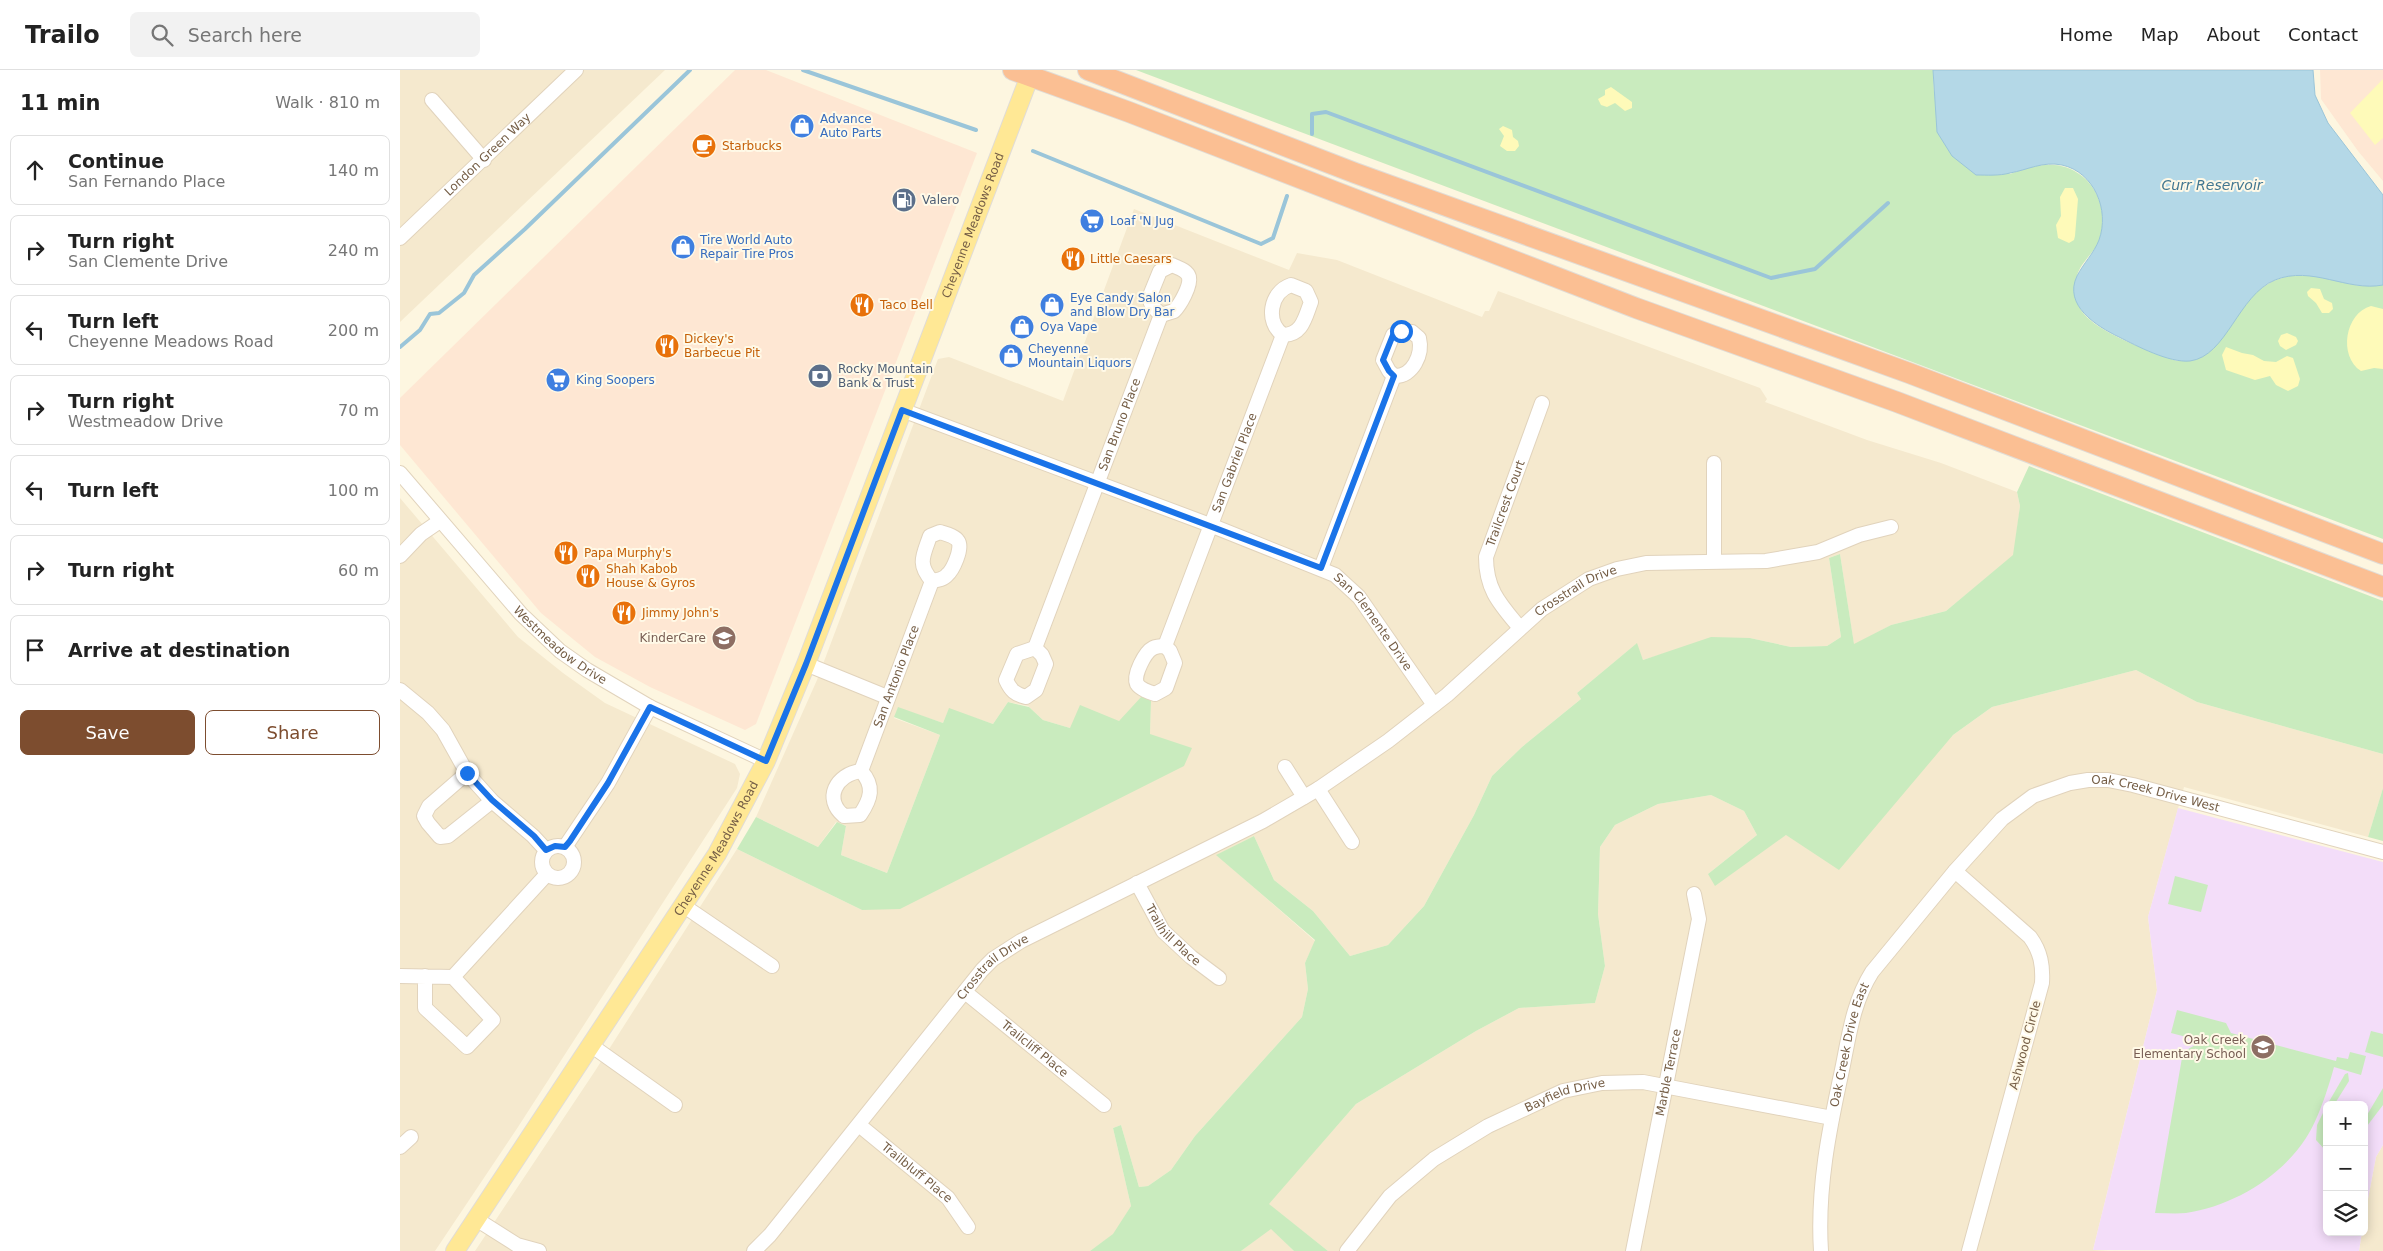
<!DOCTYPE html>
<meta charset="utf-8">
<style>
body{margin:0;font-family:"DejaVu Sans",sans-serif;background:#f2f2f2;color:#222}
.controls{position:absolute;right:15px;bottom:15px;display:grid;overflow:hidden;border-radius:8px;box-shadow:0 2px 12px #0003}
.controls button{width:45px;height:45px;display:grid;place-items:center;padding:0;border:0;border-bottom:1px solid #e0e0e0;background:#fff;color:#222;font:25px sans-serif}
.stop{position:absolute;width:15px;height:15px;margin:-11px;border:4px solid #1a73e8;border-radius:50%;background:#fff}
.stop.end{background:#1a73e8;border-color:#fff;box-shadow:0 1px 5px #0008}
.list{margin:0;padding:0;list-style:none}
h2{display:flex;justify-content:space-between;align-items:center;height:65px;margin:0;padding:0 20px;font-size:21px}
h2 small{font-size:16px;font-weight:400;color:#767676}
.list li{display:grid;grid-template-columns:32px 1fr auto;gap:15px;align-items:center;box-sizing:border-box;height:70px;margin:0 10px 10px;padding:0 10px;border:1px solid #e0e0e0;border-radius:8px}
.list b{display:block;font-size:19px;white-space:nowrap}
.list p{margin:0;font-size:16px;white-space:nowrap;color:#767676}
.list em{font-size:16px;font-style:normal;color:#767676}
.actions{display:flex;gap:10px;padding:15px 20px}
.actions a{flex:1;padding:11px 0;border:1px solid #7d4d2f;border-radius:8px;text-align:center;font-size:18px;color:#7d4d2f}
.actions .main{background:#7d4d2f;color:#fff}
.icon{flex:none;width:28px;height:28px;fill:none;stroke:currentColor;stroke-width:2;stroke-linecap:round;stroke-linejoin:round}
.map{position:relative;flex:none;width:1983px;height:1181px;overflow:hidden}
header{display:flex;align-items:center;gap:30px;box-sizing:border-box;height:70px;padding:0 25px;background:#fff;border-bottom:1px solid #e0e0e0}
header strong{font-size:24px}
nav{display:flex;gap:28px;margin-inline-start:auto;font-size:18px}
.search{width:350px;height:45px;background:#f2f2f2;display:flex;align-items:center;gap:12px;box-sizing:border-box;padding:0 18px;border-radius:8px;color:#767676;font-size:19px}
main{display:flex}
aside{flex:1;background:#fff}
.map>svg:first-child{display:block}
.residential{fill:#f5e9ce}
.commercial{fill:#fee7d3}
.education{fill:#f3ddf9}
.green{fill:#c9ebbe}
.sand{fill:#fefab9}
.water{fill:#b4d8e7;stroke:#9ac5d9}
.lines{fill:none;stroke-linecap:round;stroke-linejoin:round}
.stream{stroke:#9ac5d9;stroke-width:4}
.minor-casing{stroke:#e1d3bc;stroke-width:16}
.major-casing{stroke:#e1dcd6;stroke-width:20}
.highway-casing{stroke:#e1dcd6;stroke-width:22}
.minor{stroke:#fff;stroke-width:14}
.major{stroke:#ffe895;stroke-width:18}
.highway{stroke:#fbbf93;stroke-width:20}
.route{stroke:#1a73e8;stroke-width:6}
.labels{text-anchor:middle;dominant-baseline:central;stroke-width:4;stroke-linejoin:round;paint-order:stroke}
.shop-label{font-size:12px;fill:#366cbe;stroke:#fff9e7;text-anchor:start}
.food-label{font-size:12px;fill:#c56008;stroke:#fff9e7;text-anchor:start}
.street-label{font-size:12px;fill:#755e46;stroke:#fff9e7}
.service-label{font-size:12px;fill:#4e5e75;stroke:#fff9e7;text-anchor:start}
.education-label{font-size:12px;fill:#785e54;stroke:#fff9e7;text-anchor:end}
.water-label{font-size:14px;font-style:italic;fill:#427791;stroke:#fff9e7}
</style>
<header>
<strong>Trailo</strong>
<div class="search"><svg class="icon" aria-label="search" viewBox="0 0 24 24"><circle cx="10" cy="10" r="6"/><path d="M15 15l6 6"/></svg>Search here</div>
<nav><a>Home</a><a>Map</a><a>About</a><a>Contact</a></nav>
</header>
<main>
<aside>
<h2>11 min<small>Walk · 810 m</small></h2>
<ul class="list">
<li><svg class="icon" aria-label="ahead" viewBox="0 0 24 24"><path d="M12 20V5M6 11l6-6 6 6"/></svg><div><b>Continue</b><p>San Fernando Place</p></div><em>140 m</em></li>
<li><svg class="icon" aria-label="right" viewBox="0 0 24 24"><path d="M7 20v-9h11M14 6l5 5-5 5"/></svg><div><b>Turn right</b><p>San Clemente Drive</p></div><em>240 m</em></li>
<li><svg class="icon" aria-label="left" viewBox="0 0 24 24"><path d="M17 20v-9H6M10 6l-5 5 5 5"/></svg><div><b>Turn left</b><p>Cheyenne Meadows Road</p></div><em>200 m</em></li>
<li><svg class="icon" aria-label="right" viewBox="0 0 24 24"><path d="M7 20v-9h11M14 6l5 5-5 5"/></svg><div><b>Turn right</b><p>Westmeadow Drive</p></div><em>70 m</em></li>
<li><svg class="icon" aria-label="left" viewBox="0 0 24 24"><path d="M17 20v-9H6M10 6l-5 5 5 5"/></svg><div><b>Turn left</b></div><em>100 m</em></li>
<li><svg class="icon" aria-label="right" viewBox="0 0 24 24"><path d="M7 20v-9h11M14 6l5 5-5 5"/></svg><div><b>Turn right</b></div><em>60 m</em></li>
<li><svg class="icon" aria-label="arrive" viewBox="0 0 24 24"><path d="M6 21V4h12l-3 4 3 4H6"/></svg><div><b>Arrive at destination</b></div></li>
</ul>
<div class="actions"><a class="main">Save</a><a>Share</a></div>
</aside>
<div class="map">
<svg width="1983" height="1181" viewBox="0 0 1983 1181">
<rect width="100%" height="100%" fill="#fdf6e0"/>
<g class="residential">
<polygon points="0,0 265,0 0,252"/>
<polygon points="734,139 889,200 897,183 937,190 1082,247 1085,241 1089,241 1098,221 1360,318 1367,329 1365,332 1467,370 1541,393 1617,422 1620,436 1614,485 1546,541 1491,555 1454,575 1440,484 1429,488 1441,567 1427,576 1391,577 1350,568 1272,581 1243,590 1236,574 1177,623 1181,629 1122,677 1092,706 1074,745 1024,836 988,875 950,886 913,841 874,810 854,766 817,785 915,871 905,893 908,919 902,947 795,1066 771,1100 748,1116 739,1117 721,1055 713,1058 731,1136 714,1164 690,1181 75,1181 195,1001 337,779 462,840 750,664 751,631 719,651 670,658 643,650 628,636 608,632 593,654 549,639 543,653 498,638 494,648 540,665 487,803 441,785 446,756 436,752 418,777 356,747 417,610 538,289 549,287 663,331"/>
<polygon points="0,428 118,567 163,603 205,633 335,694 340,704 337,718 118,1057 35,1181 0,1181"/>
<polygon points="1736,600 1797,632 1983,684 1983,718 1968,767 1784,717 1748,847 1757,920 1693,1180 1708,1181 928,1181 868,1134 956,1034 1076,961 1119,938 1195,933 1205,896 1198,844 1200,777 1215,755 1258,734 1311,725 1344,741 1357,765 1308,804 1386,765 1553,665 1592,637"/>
<polygon points="1983,1075 1983,1181 1959,1181 1962,1162 1964,1162 1964,1150 1976,1087"/>
<polygon points="871,1158 894,1181 841,1181"/>
</g>
<g class="commercial">
<polygon points="335,0 366,0 577,83 356,654 345,660 250,617 195,587 141,543 0,375 0,328"/>
<polygon points="1920,0 1983,0 1983,111 1958,81 1921,29"/>
</g>
<polygon class="education" points="1778,738 1983,792 1983,1075 1976,1087 1964,1150 1964,1035 1927,1035 1927,1162 1962,1162 1959,1181 1693,1180 1757,920 1748,847"/>
<g class="green">
<path d="M736 0H1533L1534 22 1610 104C1634 95 1659 88 1682 106 1700 120 1708 148 1699 171 1694 183 1680 193 1677 206 1675 212 1677 230 1679 236 1689 261 1753 282 1777 291L1860 219 1873 211 1888 206H1913L1960 216 1983 215V469Z"/>
<polygon points="1629,396 1983,531 1983,684 1797,632 1736,600 1592,637 1553,665 1439,800 1386,765 1315,816 1308,804 1357,765 1344,741 1311,725 1258,734 1215,755 1200,777 1198,844 1205,896 1195,933 1119,938 1076,961 956,1034 869,1134 928,1181 894,1181 871,1159 841,1181 690,1181 713,1164 731,1136 713,1058 721,1055 739,1117 748,1116 771,1100 795,1066 902,947 908,919 905,893 915,870 816,785 854,766 874,810 913,841 950,886 988,875 1024,836 1074,745 1092,706 1122,677 1181,629 1177,623 1237,573 1243,590 1311,567 1350,568 1391,577 1427,576 1441,567 1429,488 1440,484 1454,574 1491,555 1546,541 1613,485 1620,436 1617,422"/>
<polygon points="742,626 751,631 750,664 792,678 784,696 500,839 462,840 337,779 356,747 418,777 437,752 446,756 441,785 487,803 540,665 494,647 498,637 543,653 549,638 593,654 608,632 629,637 643,650 670,658 680,635 719,651"/>
<polygon points="1983,718 1983,771 1968,767"/>
<polygon points="1775,806 1808,815 1801,842 1768,834"/>
<path d="M1777 940 1826 953 1831 963 1936 991 1937 987 1948 989 1950 982 1966 986 1961 1005 1934 997C1928 1019 1918 1050 1906 1068 1880 1108 1832 1136 1786 1143 1776 1144 1765 1143 1755 1143L1783 982 1802 971 1771 963Z"/>
<polygon points="1971,961 1983,964 1983,987 1965,982"/>
<polygon points="1948,1003 1949,1011 1934,1035 1927,1035 1945,1004"/>
<polygon points="1983,1018 1983,1035 1964,1060 1964,1050"/>
<polygon points="1927,1035 1927,1050 1924,1056 1927,1082 1916,1070 1917,1055"/>
</g>
<g class="sand">
<polygon points="1983,9 1983,68 1975,75 1950,43"/>
<polygon points="1211,17 1232,32 1232,38 1225,41 1215,33 1207,37 1201,35 1198,29 1205,25 1205,20"/>
<polygon points="1103,56 1112,60 1113,67 1118,71 1119,76 1115,81 1107,81 1100,76 1104,66 1099,59"/>
<polygon points="1665,118 1673,118 1678,129 1675,166 1674,170 1669,173 1658,168 1656,155 1661,146 1660,127"/>
<polygon points="1911,218 1920,219 1924,229 1932,233 1933,239 1929,243 1922,243 1916,233 1908,226 1907,222"/>
<path d="M1971 236 1983 239V299L1974 298 1961 301C1938 286 1945 243 1971 236Z"/>
<polygon points="1887,263 1896,267 1898,271 1896,275 1886,280 1880,276 1878,271 1881,265"/>
<polygon points="1826,277 1842,283 1853,285 1864,291 1876,292 1887,286 1893,288 1900,309 1898,316 1888,321 1876,315 1870,306 1855,310 1826,300 1822,285"/>
</g>
<path class="water" d="M1533 0H1913L1915 25 1928 53 1983 125V215C1947 222 1912 195 1875 210 1838 225 1827 286 1790 291 1769 293 1737 276 1719 267 1696 256 1663 235 1677 206 1683 194 1694 183 1699 170 1710 140 1694 102 1662 95 1643 91 1627 100 1610 103 1599 106 1587 105 1576 105L1552 86 1537 62Z"/>
<g class="lines">
<g class="stream">
<polyline points="403,0 576,60"/>
<polyline points="912,64 912,44 926,42 1371,208 1415,199 1488,133"/>
<polyline points="633,81 861,174 873,168 887,126"/>
<polyline points="0,277 20,260 30,244 39,243 64,223 74,205 125,159 290,0"/>
</g>
<defs>
<g id="minor">
<polyline points="32,30 84,90"/>
<path id="s1" d="M0 168 176 0"/>
<path d="M772 195C778 198 787 200 789 207 791 216 780 235 774 241L761 245 752 236 749 228 760 201Z"/>
<path d="M891 215 906 221 911 232C905 248 902 265 883 265 865 252 870 222 891 215Z"/>
<path d="M1001 261 1012 262 1019 268C1023 284 1013 307 994 306L989 301 983 290 993 265Z"/>
<path id="s2" d="M502 340 810 455 935 505 959 527 1034 635"/>
<path id="s3" d="M0 403 121 544 160 581 187 600 250 637 366 691"/>
<path d="M540 462C546 464 555 466 558 471 563 478 553 500 547 505 544 509 538 510 532 511 517 494 523 486 530 466Z"/>
<polyline points="0,486 21,464 40,451"/>
<polyline points="1314,491 1314,393"/>
<polyline points="921,498 994,306"/>
<path id="s4" d="M1120 558C1100 534 1086 520 1086 487L1142 333"/>
<path id="s5" d="M765 576 883 265"/>
<path d="M765 576 770 581 775 593 766 618 755 624C749 622 740 619 737 614 733 605 745 582 753 578 757 576 761 576 765 576Z"/>
<path id="s6" d="M635 578 761 245"/>
<path d="M635 578 642 585 646 594 636 620 626 627C615 624 611 621 606 610L617 584Z"/>
<polyline points="406,594 487,627"/>
<polyline points="0,620 28,643 43,660 67,703 92,731 133,766 146,780"/>
<polyline points="885,697 904,727"/>
<path id="s7" d="M461 701 532 511"/>
<path d="M461 701C475 716 471 729 460 745L444 746C423 729 436 704 461 701Z"/>
<polyline points="67,703 29,736 24,746 28,753 40,767 48,766 92,731"/>
<polyline points="918,719 952,772"/>
<circle cx="158" cy="792" r="16"/>
<polyline points="165,777 208,713 250,637"/>
<path d="M1555 801 1630 867C1641 882 1643 896 1642 913L1569 1181"/>
<path id="s8" d="M737 813 763 861 791 887 819 908"/>
<polyline points="284,836 372,896"/>
<polyline points="0,906 53,907 93,950 67,977 25,938 25,906"/>
<polyline points="53,907 147,804"/>
<path id="s9" d="M565 922 704 1035"/>
<polyline points="192,976 275,1035"/>
<path id="s10" d="M459 1055 548 1128 568 1157"/>
<polyline points="0,1077 11,1067"/>
<polyline points="76,1149 117,1175 139,1181"/>
<path id="s11" d="M354 1181 370 1165 582 900 593 889 621 871 863 751 918 719 988 671 1047 625 1142 539 1189 509 1217 499 1246 493 1366 491 1418 482 1459 465 1491 457"/>
<path id="s12" d="M947 1181 990 1126 1034 1089 1088 1056 1163 1021 1202 1013 1243 1012 1432 1048"/>
<path id="s13" d="M1233 1181 1299 849 1294 824"/>
<path id="s14" d="M1421 1181C1417 1119 1429 1060 1442 1000 1449 966 1453 932 1472 902L1555 801 1602 749 1633 726 1670 713 1688 710H1708L1733 715 1983 782"/>
</g>
<g id="major">
<path id="s15" d="M55 1181 317 784 366 691 406 594 632 0"/>
</g>
<g id="highway">
<polyline points="613,0 729,42 1236,238 1497,332 1983,517"/>
<polyline points="688,0 955,103 1509,303 1983,484"/>
</g>
</defs>
<use href="#minor" class="minor-casing"/>
<use href="#major" class="major-casing"/>
<use href="#highway" class="highway-casing"/>
<use href="#minor" class="minor"/>
<use href="#major" class="major"/>
<use href="#highway" class="highway"/>
</g>
<g class="lines">
<polyline class="route" points="67,703 92,730 134,766 146,780 155,776 165,777 170,771 208,713 250,637 366,691 406,594 502,340 921,498 994,306 989,301 983,290 993,265 1001,261"/>
</g>
<defs>
<symbol id="shop-disc" viewBox="-11 -11 22 22"><circle r="9.5" fill="#3f7fe0" stroke="#fff9e7"/><path d="M-5-2.5h2.3a2.7 3.5 0 0 1 5.4 0H5L5.5 6h-11ZM-1.5-2.5h3a1.5 2.3 0 0 0-3 0Z" fill="#fff"/></symbol>
<symbol id="cafe-disc" viewBox="-11 -11 22 22"><circle r="9.5" fill="#e8710a" stroke="#fff9e7"/><path d="M-5.5-4.5H6V0H3Q3 3.5 0 3.5H-2.5Q-5.5 3.5-5.5 0ZM3-3.2v2h1.7v-2ZM-6 4.5H4V6H-6Z" fill="#fff"/></symbol>
<symbol id="fuel-disc" viewBox="-11 -11 22 22"><circle r="9.5" fill="#5c6f8a" stroke="#fff9e7"/><path d="M-5.5-6h7V0h2V4h1.3V-2.5L3-4.5l.8-.8L6-3V5H2.5V1h-1V6h-7ZM-4.2-4.7v3.2H.2V-4.7Z" fill="#fff"/></symbol>
<symbol id="supermarket-disc" viewBox="-11 -11 22 22"><circle r="9.5" fill="#3f7fe0" stroke="#fff9e7"/><path d="M-6-5.5h2.5l.6 2H6L4.5 2H-2.5L-4.4-4H-6ZM-1.5 3.2a1.3 1.3 0 1 0 .1 0ZM3 3.2a1.3 1.3 0 1 0 .1 0Z" fill="#fff"/></symbol>
<symbol id="restaurant-disc" viewBox="-11 -11 22 22"><circle r="9.5" fill="#e8710a" stroke="#fff9e7"/><path d="M-5-6h1v4h1v-4h1v4h1v-4h1v5L-1.5 .5V6h-2V.5L-5-1ZM5-6V6H3V1.5H1.5Q1.5-4 5-6Z" fill="#fff"/></symbol>
<symbol id="bank-disc" viewBox="-11 -11 22 22"><circle r="9.5" fill="#5c6f8a" stroke="#fff9e7"/><path d="M-6-4H6V4H-6ZM0-2.3a2.3 2.3 0 1 0 0 4.6a2.3 2.3 0 1 0 0-4.6Z" fill="#fff"/></symbol>
<symbol id="school-disc" viewBox="-11 -11 22 22"><circle r="9.5" fill="#8d6e63" stroke="#fff9e7"/><path d="M0-5L7-2L0 1L-7-2ZM-4 1L0 2.5L4 1V4Q0 6-4 4Z" fill="#fff"/></symbol>
</defs>
<g fill-rule="evenodd">
<use href="#shop-disc" x="388" y="42" width="28" height="28"/>
<use href="#cafe-disc" x="290" y="62" width="28" height="28"/>
<use href="#fuel-disc" x="490" y="116" width="28" height="28"/>
<use href="#supermarket-disc" x="678" y="137" width="28" height="28"/>
<use href="#shop-disc" x="269" y="163" width="28" height="28"/>
<use href="#restaurant-disc" x="659" y="175" width="28" height="28"/>
<use href="#restaurant-disc" x="448" y="221" width="28" height="28"/>
<use href="#shop-disc" x="638" y="221" width="28" height="28"/>
<use href="#shop-disc" x="608" y="243" width="28" height="28"/>
<use href="#restaurant-disc" x="253" y="262" width="28" height="28"/>
<use href="#shop-disc" x="597" y="272" width="28" height="28"/>
<use href="#bank-disc" x="406" y="292" width="28" height="28"/>
<use href="#supermarket-disc" x="144" y="296" width="28" height="28"/>
<use href="#restaurant-disc" x="152" y="469" width="28" height="28"/>
<use href="#restaurant-disc" x="174" y="492" width="28" height="28"/>
<use href="#restaurant-disc" x="210" y="529" width="28" height="28"/>
<use href="#school-disc" x="310" y="554" width="28" height="28"/>
<use href="#school-disc" x="1849" y="963" width="28" height="28"/>
</g>
<g class="labels">
<g class="shop-label">
<text x="420" y="49">Advance<tspan x="420" dy="14">Auto Parts</tspan></text>
<text x="710" y="151">Loaf 'N Jug</text>
<text x="300" y="170">Tire World Auto<tspan x="300" dy="14">Repair Tire Pros</tspan></text>
<text x="670" y="228">Eye Candy Salon<tspan x="670" dy="14">and Blow Dry Bar</tspan></text>
<text x="640" y="257">Oya Vape</text>
<text x="628" y="279">Cheyenne<tspan x="628" dy="14">Mountain Liquors</tspan></text>
<text x="176" y="310">King Soopers</text>
</g>
<g class="food-label">
<text x="322" y="76">Starbucks</text>
<text x="690" y="189">Little Caesars</text>
<text x="480" y="235">Taco Bell</text>
<text x="284" y="269">Dickey's<tspan x="284" dy="14">Barbecue Pit</tspan></text>
<text x="184" y="483">Papa Murphy's</text>
<text x="206" y="499">Shah Kabob<tspan x="206" dy="14">House &amp; Gyros</tspan></text>
<text x="242" y="543">Jimmy John's</text>
</g>
<g class="street-label">
<text stroke="none"><textPath href="#s1" startOffset="121">London Green Way</textPath></text>
<text stroke="none"><textPath href="#s15" startOffset="1155">Cheyenne Meadows Road</textPath></text>
<text stroke="none"><textPath href="#s6" startOffset="239">San Bruno Place</textPath></text>
<text stroke="none"><textPath href="#s5" startOffset="196">San Gabriel Place</textPath></text>
<text stroke="none"><textPath href="#s4" startOffset="138">Trailcrest Court</textPath></text>
<text stroke="none"><textPath href="#s11" startOffset="1071">Crosstrail Drive</textPath></text>
<text stroke="none"><textPath href="#s2" startOffset="524">San Clemente Drive</textPath></text>
<text stroke="none"><textPath href="#s3" startOffset="236">Westmeadow Drive</textPath></text>
<text stroke="none"><textPath href="#s7" startOffset="101">San Antonio Place</textPath></text>
<text stroke="none"><textPath href="#s14" startOffset="652">Oak Creek Drive West</textPath></text>
<text stroke="none"><textPath href="#s15" startOffset="480">Cheyenne Meadows Road</textPath></text>
<text stroke="none"><textPath href="#s8" startOffset="64">Trailhill Place</textPath></text>
<text stroke="none"><textPath href="#s11" startOffset="372">Crosstrail Drive</textPath></text>
<text transform="translate(1625 975) rotate(-75)">Ashwood Circle</text>
<text stroke="none"><textPath href="#s14" startOffset="209">Oak Creek Drive East</textPath></text>
<text stroke="none"><textPath href="#s9" startOffset="90">Trailcliff Place</textPath></text>
<text stroke="none"><textPath href="#s13" startOffset="182">Marble Terrace</textPath></text>
<text stroke="none"><textPath href="#s12" startOffset="274">Bayfield Drive</textPath></text>
<text stroke="none"><textPath href="#s10" startOffset="75">Trailbluff Place</textPath></text>
</g>
<g class="service-label">
<text x="522" y="130">Valero</text>
<text x="438" y="299">Rocky Mountain<tspan x="438" dy="14">Bank &amp; Trust</tspan></text>
</g>
<g class="education-label">
<text x="306" y="568">KinderCare</text>
<text x="1846" y="970">Oak Creek<tspan x="1846" dy="14">Elementary School</tspan></text>
</g>
<g class="water-label">
<text x="1812" y="115">Curr Reservoir</text>
</g>
</g>
</svg>
<div class="controls">
<button>+</button>
<button>−</button>
<button><svg class="icon" aria-label="layers" viewBox="0 0 24 24"><path d="M12 4l9 5-9 5-9-5zM3 14l9 5 9-5"/></svg></button>
</div>
<div class="stop" style="left:1001px;top:261px"></div>
<div class="stop end" style="left:67px;top:703px"></div>
</div>
</main>
